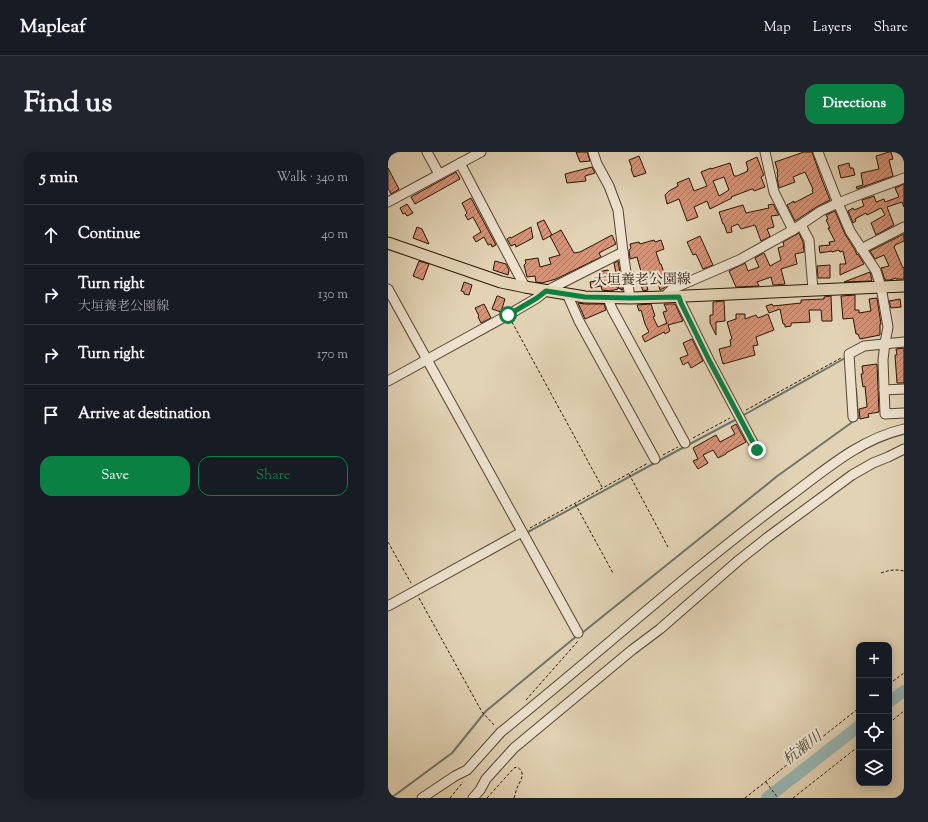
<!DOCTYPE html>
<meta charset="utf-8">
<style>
body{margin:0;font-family:"Sorts Mill Goudy","Noto Serif JP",serif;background:#20242c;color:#f1f3f6}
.controls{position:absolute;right:12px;bottom:12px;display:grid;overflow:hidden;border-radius:8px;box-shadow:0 2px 10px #0003}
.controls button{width:36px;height:36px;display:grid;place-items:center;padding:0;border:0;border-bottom:1px solid #363941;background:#171b24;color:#f1f3f6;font:20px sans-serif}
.stop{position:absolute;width:12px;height:12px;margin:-9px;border:3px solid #0b8043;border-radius:50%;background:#fff}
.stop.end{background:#0b8043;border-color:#fff;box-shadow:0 1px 4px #0008}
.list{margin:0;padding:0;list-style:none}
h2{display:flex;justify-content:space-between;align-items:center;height:52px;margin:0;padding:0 16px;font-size:17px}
h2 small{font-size:13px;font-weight:400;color:#9ea1a6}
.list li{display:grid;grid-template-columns:26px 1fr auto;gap:12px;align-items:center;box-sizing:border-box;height:60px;padding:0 16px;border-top:1px solid #363941}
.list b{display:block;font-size:15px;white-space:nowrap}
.list p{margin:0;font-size:13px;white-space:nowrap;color:#9ea1a6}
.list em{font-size:13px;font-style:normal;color:#9ea1a6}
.actions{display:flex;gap:8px;padding:12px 16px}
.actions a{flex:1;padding:9px 0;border:1px solid #0b8043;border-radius:12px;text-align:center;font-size:14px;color:#0b8043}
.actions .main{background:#0b8043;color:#fff}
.icon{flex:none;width:22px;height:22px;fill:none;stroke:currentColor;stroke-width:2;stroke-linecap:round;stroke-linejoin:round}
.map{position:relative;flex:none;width:516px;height:646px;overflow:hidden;border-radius:12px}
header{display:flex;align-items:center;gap:24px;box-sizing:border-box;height:56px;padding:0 20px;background:#171b24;border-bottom:1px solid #363941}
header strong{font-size:19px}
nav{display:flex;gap:22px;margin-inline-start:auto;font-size:14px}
.intro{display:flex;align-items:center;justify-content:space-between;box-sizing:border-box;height:96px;padding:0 24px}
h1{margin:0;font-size:28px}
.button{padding:10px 18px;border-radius:12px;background:#0b8043;color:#fff;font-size:14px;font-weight:700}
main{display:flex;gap:24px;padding:0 24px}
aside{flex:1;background:#171b24;border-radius:12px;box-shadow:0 2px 10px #0003}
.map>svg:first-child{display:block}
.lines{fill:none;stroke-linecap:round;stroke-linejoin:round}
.stream{stroke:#6a766c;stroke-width:2}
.river{stroke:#96b7b4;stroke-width:12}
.building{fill:url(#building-hatch);stroke:#291400;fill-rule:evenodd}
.minor-casing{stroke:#57442d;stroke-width:11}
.major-casing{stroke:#291400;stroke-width:13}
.path{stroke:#291400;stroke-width:1;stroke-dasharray:3 2;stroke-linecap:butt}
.minor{stroke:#ece2cf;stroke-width:9}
.major{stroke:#e2d3b5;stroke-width:11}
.route{stroke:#0b8043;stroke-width:5}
.labels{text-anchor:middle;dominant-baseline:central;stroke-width:4;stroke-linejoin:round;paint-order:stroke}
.street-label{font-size:14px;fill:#291400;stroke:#ece2cf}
.water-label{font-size:15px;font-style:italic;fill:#4f4d3f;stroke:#ece2cf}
</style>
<header>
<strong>Mapleaf</strong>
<nav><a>Map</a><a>Layers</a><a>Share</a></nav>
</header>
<div class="intro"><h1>Find us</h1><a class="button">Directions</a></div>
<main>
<aside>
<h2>5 min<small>Walk · 340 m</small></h2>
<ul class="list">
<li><svg class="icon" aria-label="ahead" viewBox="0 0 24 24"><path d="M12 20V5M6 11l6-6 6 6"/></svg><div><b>Continue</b></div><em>40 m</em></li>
<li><svg class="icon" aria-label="right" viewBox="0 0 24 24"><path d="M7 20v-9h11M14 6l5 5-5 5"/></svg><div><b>Turn right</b><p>大垣養老公園線</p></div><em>130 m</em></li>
<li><svg class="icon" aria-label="right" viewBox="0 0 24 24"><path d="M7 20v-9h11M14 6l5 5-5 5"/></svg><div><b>Turn right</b></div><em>170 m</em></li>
<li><svg class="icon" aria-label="arrive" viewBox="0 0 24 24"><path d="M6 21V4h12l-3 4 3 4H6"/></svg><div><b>Arrive at destination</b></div></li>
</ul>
<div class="actions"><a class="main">Save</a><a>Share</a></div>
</aside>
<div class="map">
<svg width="516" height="646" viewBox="0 0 516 646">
<defs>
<pattern id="building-hatch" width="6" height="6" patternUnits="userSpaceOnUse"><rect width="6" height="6" fill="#d79376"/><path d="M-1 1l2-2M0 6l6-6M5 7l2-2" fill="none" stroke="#ae775e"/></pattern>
</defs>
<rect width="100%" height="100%" fill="#e2d3b5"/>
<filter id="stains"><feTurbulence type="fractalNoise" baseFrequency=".005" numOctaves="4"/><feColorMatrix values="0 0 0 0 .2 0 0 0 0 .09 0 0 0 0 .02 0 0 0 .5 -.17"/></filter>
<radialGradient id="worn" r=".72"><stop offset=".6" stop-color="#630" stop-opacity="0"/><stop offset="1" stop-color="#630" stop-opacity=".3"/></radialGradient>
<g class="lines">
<g class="stream">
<polyline points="354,264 459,205"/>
<path d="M138 381C209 343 278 304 349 267"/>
<polyline points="194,481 382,330 388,325 470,266 468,237"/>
<polyline points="3,646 64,601 98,559 190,483"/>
</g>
<g class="river">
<polyline points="501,550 516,539"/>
<polyline points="379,646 471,574"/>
</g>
</g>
<g class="building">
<polygon points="188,0 199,0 202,9 192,10"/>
<polygon points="416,0 424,0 434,28 442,48 430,54 407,69 399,53 406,49 406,51 425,41 424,38 425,37 417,20 405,25 407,30 391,36 389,25 390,25 389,20 390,20 387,10"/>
<polygon points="501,0 503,0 505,7 501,8 505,24 469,37 468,35 475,33 473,21 491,17 488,4"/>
<polygon points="251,4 258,21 246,25 243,17 244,16 241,8"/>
<path d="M369 5 375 21 376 23 373 25 377 35 366 39 365 37H364L343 45 344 46 322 57 319 49 306 55 310 65 299 69 291 47 279 52 277 43 281 39 290 34 289 31 301 26 306 39 319 34 313 20 323 16V17L342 11 346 24H349L360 19 359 18 360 17 358 10ZM336 25 341 38 331 44 325 29Z"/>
<polygon points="461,11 462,16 465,16 467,23 453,26 450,14"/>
<polygon points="204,15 207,21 197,24 198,29 179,31 177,22"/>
<polygon points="0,16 11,37 3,42 0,36"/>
<polygon points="68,20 72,27 27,52 23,45"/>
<polygon points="516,32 516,55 514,50 499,55 506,73 488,83 483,71 497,63 493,56 479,63 478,61 467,67 468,69 465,71 460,59 465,56 466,58 476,54 474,48 486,44 488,50 496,47 497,50 511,45 507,36"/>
<polygon points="83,46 108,93 104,95 103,92 100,93 96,85 88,90 85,85 93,80 85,65 80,68 77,63 79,61 74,51"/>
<polygon points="19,52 25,61 19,64 17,61 15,62 12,56"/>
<polygon points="385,52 391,63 383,64 386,75 379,77 382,84 381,85 373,89 367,73 353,77 350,72 343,75 344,80 339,81 336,72 335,72 331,60 355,53 358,61 381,56 380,53"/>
<polygon points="447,59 457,82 467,98 469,103 470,102 476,112 452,123 452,112 458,112 455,99 452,100 451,98 444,100 444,99 432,101 431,94 442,93 441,90 447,89 440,76 442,76 438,68 440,67 438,63"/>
<polygon points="156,68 164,83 155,88 149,71"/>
<polygon points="29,75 34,77 41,92 25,86"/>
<polygon points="143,75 145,86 128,95 127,92 123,94 119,87 122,85 123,86"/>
<polygon points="173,78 186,101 192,100 224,83 228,92 211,101 213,105 168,127 154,131 148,130 147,124 139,125 136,113 138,111 137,108 150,106 152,115 163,112 161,106 172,103 162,84"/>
<polygon points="411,81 415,90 416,100 407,102 409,112 393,117 397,132 385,133 383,125 369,130 371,134 348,135 341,119 357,111 360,119 371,115 367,106 376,101 382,114 393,108 390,96 396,94 395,90"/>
<polygon points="516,82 516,89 507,93 507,94 506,95 515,116 516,115 516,127 508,127 508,126 502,128 497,128 493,116 501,114 496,103 487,107 482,99"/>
<polygon points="312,84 325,113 315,117 308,102 305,103 299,90"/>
<polygon points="266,88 267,90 273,88 276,97 268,100 272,112 273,112 279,129 280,129 281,132 276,136 272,138 267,120 254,123 249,105 242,107 241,98 243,96 242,92 251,90 252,92"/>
<polygon points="31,109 41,112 35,128 25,124"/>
<polygon points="107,109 118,112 121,118 120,123 105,118"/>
<polygon points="230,109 235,138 233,138 233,136 231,137 226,111"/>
<polygon points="442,113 442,126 430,126 429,114"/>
<polygon points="220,118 230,137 222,139 214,138 213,134 203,136 202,130 212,128 210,120"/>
<polygon points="482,120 484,128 483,129 456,130"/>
<polygon points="256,124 260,138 255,139 252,131 246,132 245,126"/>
<polygon points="76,130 84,133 81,143 76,142 76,140 73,139"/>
<polygon points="467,143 467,158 471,158 471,161 483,159 481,147 489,146 493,172 492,172 492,183 472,187 470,182 468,182 465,166 455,167 453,144"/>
<polygon points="109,144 110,144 117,147 113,160 104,157"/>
<polygon points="443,144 444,169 434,169 433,158 421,158 422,170 403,171 403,174 397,175 397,172 395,172 392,157 381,161 378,154 384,152 385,154 413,151 413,148 436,147 436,145"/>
<polygon points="512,147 513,155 503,156 501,149"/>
<polygon points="336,149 337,169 328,170 328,183 322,171 322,163 325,163 325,150"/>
<polygon points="190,151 197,152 216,152 218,158 197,167"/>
<polygon points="96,152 103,166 93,171 90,165 91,164 87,156"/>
<polygon points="263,152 267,164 265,165 270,175 279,171 279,172 275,160 279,159 276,152 287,152 295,169 280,173 282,179 277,182 276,180 257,190 254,184 261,180 257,172 253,158 251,159 249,153"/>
<polygon points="348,162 357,162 357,167 368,163 370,166 380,162 386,178 368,185 370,193 365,194 367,203 335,212 331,197 343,194 342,188 344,187 339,170 348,167"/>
<polygon points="304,187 315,209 303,216 300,210 295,213 292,206 300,203 295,191"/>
<polygon points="516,196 516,231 509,231 507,203 509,203 508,197"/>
<polygon points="489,212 491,260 480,262 481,265 472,267 471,257 479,255 477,234 475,235 473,222 475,222 474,214"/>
<polygon points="348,272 358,290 338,301 338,302 330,306 325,298 315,303 320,311 310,317 305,309 310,307 305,296 328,283 332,290 347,282 343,275"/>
</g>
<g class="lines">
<defs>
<g id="minor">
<polyline points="39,0 51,22"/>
<polyline points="205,0 209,12 221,34 230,58 235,100 242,146"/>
<polyline points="377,0 386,40 405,78"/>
<polyline points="430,0 450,51 462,79 488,119 493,135 500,175 497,191 495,208 497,262 516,261"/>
<polyline points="72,11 137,135"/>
<polyline points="0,50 93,0"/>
<polyline points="413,73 421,88 425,138"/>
<polyline points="473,97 516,75"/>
<polyline points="0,137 190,481"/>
<polyline points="179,142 191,169 267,307"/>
<polyline points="276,145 284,137 351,108 405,78 433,59 450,51 473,42 511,28 516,26"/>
<polyline points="291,145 293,151 321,208 369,298"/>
<polyline points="220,146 224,157 297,291"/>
<polyline points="0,229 120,163 149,146 158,139 235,100"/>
<polyline points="496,238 516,237"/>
<polyline points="465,265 461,202 476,194 516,190"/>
<polyline points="0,454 134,380"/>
<path d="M34 646 67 624 79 618 113 580C210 502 302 418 402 344 437 318 472 287 516 277"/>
<polyline points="85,646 92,638 98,627 107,617 126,596 244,498 272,477 351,408 380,385 464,323 485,311 500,305 516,297"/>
</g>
<polyline id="major" points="0,91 113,130 137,135 197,145 242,146 276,145 516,134"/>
</defs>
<use href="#minor" class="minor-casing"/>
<use href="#major" class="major-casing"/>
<g class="path">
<polyline points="124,170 214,335"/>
<polyline points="358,258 453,206"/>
<polyline points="305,286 342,266"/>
<polyline points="275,303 290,295"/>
<polyline points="241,322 280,395"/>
<polyline points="187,352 190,357 225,421"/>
<polyline points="142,376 260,311"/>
<polyline points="0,390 23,431"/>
<path d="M493 421C501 418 508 417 516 419"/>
<polyline points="31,446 94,560 107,574"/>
<polyline points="501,532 516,521"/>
<polyline points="138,548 190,489"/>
<polyline points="501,571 516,559"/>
<polyline points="378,630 390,646"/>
<polyline points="0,642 2,646"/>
<polyline points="62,646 75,630"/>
<path d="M99 646 126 616 129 615C139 621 132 629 129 636 128 639 127 643 126 646"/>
<polyline points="357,646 471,556"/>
<polyline points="405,646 471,594"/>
</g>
<use href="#minor" class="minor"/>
<use href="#major" class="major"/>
</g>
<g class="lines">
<polyline class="route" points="120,163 149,146 158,139 197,145 242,146 291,145 293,151 321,208 369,298"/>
</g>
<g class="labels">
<g class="street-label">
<text transform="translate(254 129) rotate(-1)">大垣養老公園線</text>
</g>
<g class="water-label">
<text transform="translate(415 597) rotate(-38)">杭瀬川</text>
</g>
</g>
<rect width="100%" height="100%" filter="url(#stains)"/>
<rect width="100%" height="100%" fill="url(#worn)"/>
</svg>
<div class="controls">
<button>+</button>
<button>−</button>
<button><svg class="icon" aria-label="locate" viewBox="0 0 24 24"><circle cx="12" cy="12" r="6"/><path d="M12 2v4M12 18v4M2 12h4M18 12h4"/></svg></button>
<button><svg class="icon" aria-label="layers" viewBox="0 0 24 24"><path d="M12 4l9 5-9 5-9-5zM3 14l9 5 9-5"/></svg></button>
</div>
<div class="stop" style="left:120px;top:163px"></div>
<div class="stop end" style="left:369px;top:298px"></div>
</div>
</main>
